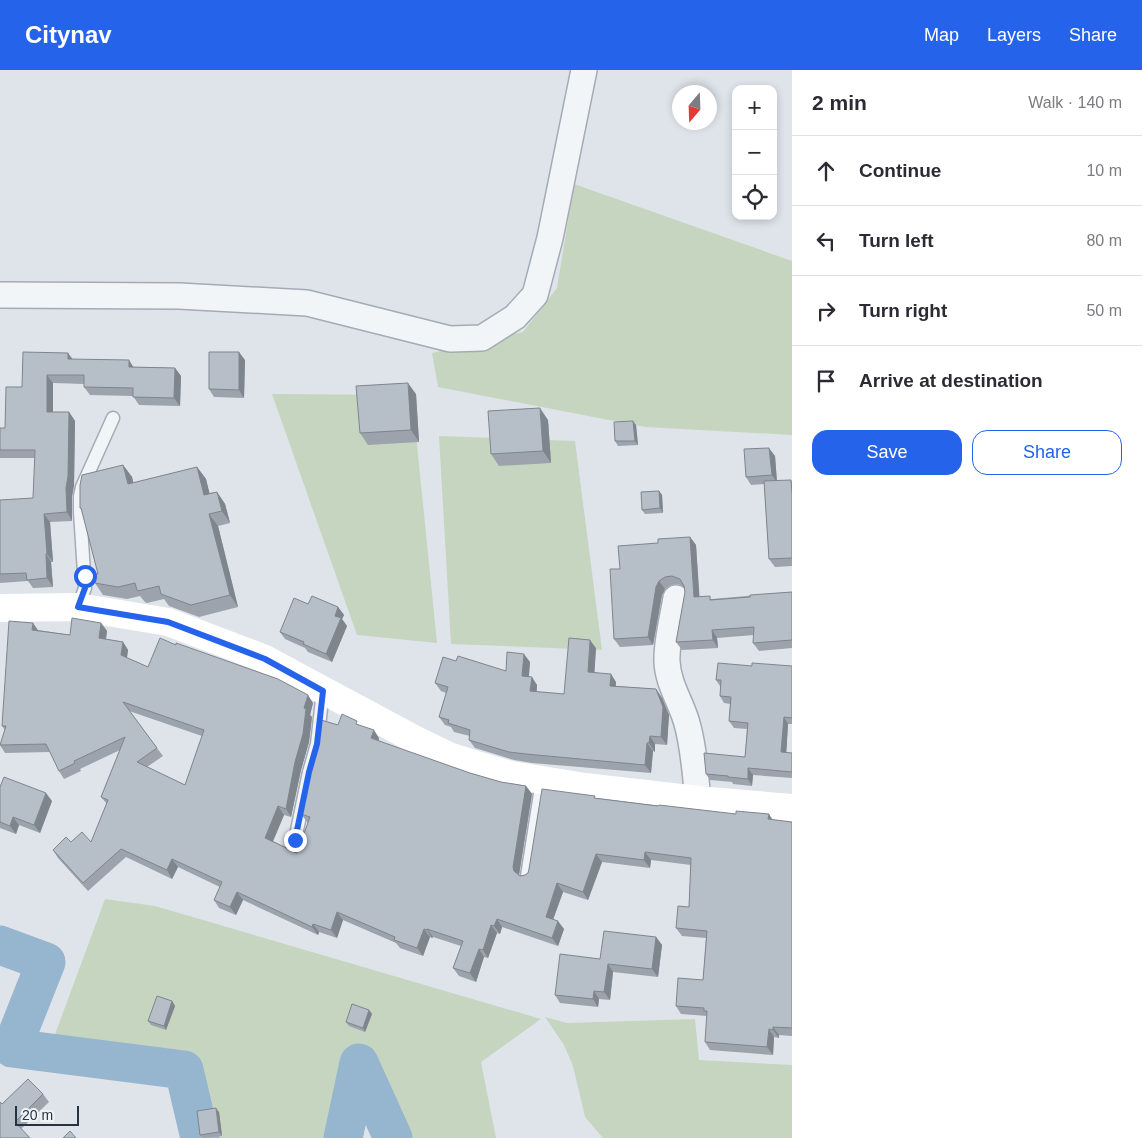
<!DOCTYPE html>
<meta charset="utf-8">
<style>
body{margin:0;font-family:Helvetica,sans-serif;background:#f2f2f3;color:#2b2b33}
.controls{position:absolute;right:15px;top:15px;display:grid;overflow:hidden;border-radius:10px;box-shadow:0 2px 8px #0003}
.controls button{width:45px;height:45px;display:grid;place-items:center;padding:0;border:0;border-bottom:1px solid #e1e1e2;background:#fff;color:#2b2b33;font:25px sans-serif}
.compass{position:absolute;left:672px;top:15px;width:45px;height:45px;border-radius:50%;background:#fff;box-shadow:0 2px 8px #0003;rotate:199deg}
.scale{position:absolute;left:15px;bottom:12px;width:64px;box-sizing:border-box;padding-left:5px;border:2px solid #263343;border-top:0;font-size:14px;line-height:18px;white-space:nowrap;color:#263343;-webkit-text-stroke:4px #eff3f7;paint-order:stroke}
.stop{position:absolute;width:15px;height:15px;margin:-11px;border:4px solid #2563eb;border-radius:50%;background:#fff}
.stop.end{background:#2563eb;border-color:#fff;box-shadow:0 1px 5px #0008}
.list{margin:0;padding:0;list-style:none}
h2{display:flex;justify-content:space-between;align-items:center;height:65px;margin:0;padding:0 20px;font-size:21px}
h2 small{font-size:16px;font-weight:400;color:#7c7c81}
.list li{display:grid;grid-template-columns:32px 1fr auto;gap:15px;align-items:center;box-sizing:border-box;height:70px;padding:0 20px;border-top:1px solid #e1e1e2}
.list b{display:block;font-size:19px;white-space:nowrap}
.list em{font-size:16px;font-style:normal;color:#7c7c81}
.actions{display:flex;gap:10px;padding:15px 20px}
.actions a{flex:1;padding:11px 0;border:1px solid #2563eb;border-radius:15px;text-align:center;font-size:18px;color:#2563eb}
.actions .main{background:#2563eb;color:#fff}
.icon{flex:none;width:28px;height:28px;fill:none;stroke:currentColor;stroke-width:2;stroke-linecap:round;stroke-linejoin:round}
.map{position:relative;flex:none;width:792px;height:1068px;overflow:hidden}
header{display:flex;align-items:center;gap:30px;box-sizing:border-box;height:70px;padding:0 25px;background:#2563eb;color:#fff}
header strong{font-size:24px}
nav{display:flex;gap:28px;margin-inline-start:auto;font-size:18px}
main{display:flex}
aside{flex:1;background:#fff}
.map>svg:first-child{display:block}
.green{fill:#c6d5bf}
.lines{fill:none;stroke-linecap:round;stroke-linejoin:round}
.river{stroke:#96b5ce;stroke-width:39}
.lane-casing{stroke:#a4abb5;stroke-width:15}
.street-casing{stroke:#a4abb5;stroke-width:28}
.lane{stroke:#f2f5f8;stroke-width:12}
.street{stroke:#f2f5f8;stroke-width:25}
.secondary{stroke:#fff;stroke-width:28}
.wall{fill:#9da3ac;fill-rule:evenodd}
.shaded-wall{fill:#7f858c}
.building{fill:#b6bec8;stroke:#7f858c;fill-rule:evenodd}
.route{stroke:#2563eb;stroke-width:6}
</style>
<header>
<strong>Citynav</strong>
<nav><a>Map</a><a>Layers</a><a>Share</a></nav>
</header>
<main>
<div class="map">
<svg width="792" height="1068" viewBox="0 0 792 1068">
<rect width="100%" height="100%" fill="#dfe4ea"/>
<g class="green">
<polygon points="574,114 792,191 792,365 645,357 438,317 432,283 523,262 557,218"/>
<polygon points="272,324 412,325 437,573 357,565"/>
<polygon points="439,366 575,371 602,580 451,574"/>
<polygon points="105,829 155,836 541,949 481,992 496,1068 378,1068 362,1030 354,1068 189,1068 176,1009 55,997 43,997"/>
<polygon points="545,947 567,953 695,949 699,990 792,995 792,1068 603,1068 585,1047 573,996 564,975"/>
</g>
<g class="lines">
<g class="river">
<polyline points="0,875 46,892 12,978 184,1000 200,1068"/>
<polyline points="343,1068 359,993 393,1068"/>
</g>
<defs>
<g id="lane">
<polyline points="78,537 85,518 80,442 80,426 82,417 113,348"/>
<polyline points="295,770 309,702 317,674 323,621"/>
<polyline points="527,806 542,711"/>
</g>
<g id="street">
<polyline points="0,225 179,226 307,233 450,269 482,268 515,247 535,225 550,168 584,0"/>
<path d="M676 528C673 547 666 573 667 592 668 613 680 631 686 650 694 676 695 703 698 730"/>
</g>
</defs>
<use href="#lane" class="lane-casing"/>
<use href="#street" class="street-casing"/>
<use href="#lane" class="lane"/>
<use href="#street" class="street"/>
<polyline class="secondary" points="0,538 78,537 168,552 265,589 414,669 449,686 480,696 511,705 585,717 698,730 792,738"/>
</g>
<g class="wall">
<polygon points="72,289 134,297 175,298 181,306 180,336 139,335 133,326 90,325 84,317 84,314 53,313 53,342 69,342 75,351 74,415 72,426 72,451 50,452 53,492 51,492 53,517 33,518 28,511 0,513 0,430 33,428 35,388 0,388 0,358 5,358 22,317"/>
<polygon points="245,290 244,328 214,327 209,319"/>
<polygon points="416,324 419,372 368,375 360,363"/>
<polygon points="548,350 551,393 499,396 491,384"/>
<polygon points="636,355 638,375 618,376 615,371"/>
<polygon points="775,386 777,411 792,411 792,496 775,497 769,489 764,414 751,415 746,407"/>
<polygon points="123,395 132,407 133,413 197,397 206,409 209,423 217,422 225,434 230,453 218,456 238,537 199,547 169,536 164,529 147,533 145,532 140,526 127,529 103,525 95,513 98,504 82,440 80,438"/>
<polygon points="659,421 662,425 663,443 645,444 642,440"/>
<polygon points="690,467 696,475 699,526 712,529 792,522 792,578 759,581 753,573 754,565 717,568 718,578 682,580 676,572 685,522 684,517 678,514 671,515 665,519 662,525 653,575 620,577 614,569 658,473"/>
<polygon points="308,534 338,537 344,545 342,549 347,556 332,592 308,582 305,578 285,569 280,562"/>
<path d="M33 553 38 560 70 565 101 553 107 561 106 569 123 572 128 580 127 588 148 597 313 633 310 645 312 647 309 672 301 700 291 747 284 745 273 771 297 783 308 753 301 744 338 655H359L379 668 378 671 470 703 501 712 526 716 532 724 519 805 520 806 525 805 528 803 596 728 792 752V966L779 965V968L774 967 773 985 710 980 705 972 707 946 681 944 676 936 703 910 706 868 682 866 676 858 689 837 691 795 651 790 650 798 602 792 588 830 563 822 553 850 564 859 558 876 502 857 500 864 497 863 488 888 484 887 476 912 459 906 453 898 461 876 433 867 432 868 430 867 423 886 400 878 396 873 343 850 337 868 319 862 318 865 243 830 236 845 219 838 214 830 220 817 178 797 172 809 126 787 88 821 58 788 53 780 71 772H91L107 734 101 727 120 680 80 699 81 701 64 709 59 701 50 682 5 683 0 675 5 660 2 656ZM129 641 202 666 185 715 147 697 163 686Z"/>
<polygon points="596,578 594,603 616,612 616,616 656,619 662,628 669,645 667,675 655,674 655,682 653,681 651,703 532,693 514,690 475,678 469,670 470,666 454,662 451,657 445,655 439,647 446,623 441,621 435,613 456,591 506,601 530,592 529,606 537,615 537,622 564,624"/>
<polygon points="752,596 792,596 792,654 788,654 786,683 792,683 792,708 753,705 752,716 733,714 732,712 710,710 706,704 745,687 747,659 734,658 729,651 730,634 724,633 720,626 720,616 716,610"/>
<polygon points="0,717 52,731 40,763 19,755 16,764 0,758"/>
<polygon points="656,867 662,875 658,907 613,902 610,930 599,929 598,937 560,933 555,925 600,889"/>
<polygon points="172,931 175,936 166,960 151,955 148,951"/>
<polygon points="369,940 372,944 365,962 349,956 346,952"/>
<polygon points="43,1024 49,1032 21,1059 0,1068 2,1034"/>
<polygon points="219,1042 222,1066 203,1068 200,1065"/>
</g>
<g class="shaded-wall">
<polygon points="239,282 245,290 244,328 239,320"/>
<polygon points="68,283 74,291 68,289"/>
<polygon points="129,290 134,298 129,297"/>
<polygon points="175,298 181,306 180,336 174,328"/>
<polygon points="47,305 53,313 53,350 47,342"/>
<polygon points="408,313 416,324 419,372 411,360"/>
<polygon points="540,338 548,350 551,393 543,381"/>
<polygon points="69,342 75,351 74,415 72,426 72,451 67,442 66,418"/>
<polygon points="633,351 636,355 638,375 635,371"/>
<polygon points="769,378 775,386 777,413 772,405"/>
<polygon points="123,395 132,407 137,426 128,414"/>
<polygon points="197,397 206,409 213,437 204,425"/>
<polygon points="659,421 662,425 663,443 660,438"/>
<polygon points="217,422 225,434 230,453 222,441"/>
<polygon points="44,444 50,452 53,492 47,484"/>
<polygon points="209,444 218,456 238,537 230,525"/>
<polygon points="690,467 696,475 700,534 694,527"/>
<polygon points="46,484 51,492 53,517 47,508"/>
<polygon points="659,511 665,519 662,525 653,575 648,567 656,517"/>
<polygon points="338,537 344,545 342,549 347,556 332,592 326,584 335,546"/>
<polygon points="33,553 38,561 32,560"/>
<polygon points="101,553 107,561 105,576 99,568"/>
<polygon points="712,560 717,568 718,578 713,570"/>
<polygon points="590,570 596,578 594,610 588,602"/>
<polygon points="123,572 128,580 126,593 121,585"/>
<polygon points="524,584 530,592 528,614 522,606"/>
<polygon points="611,604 616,612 615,624 610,616"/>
<polygon points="532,607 537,615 536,629 530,621"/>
<polygon points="656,619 662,628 669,645 667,675 661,667"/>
<polygon points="308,625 313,633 310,645 312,647 309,672 301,700 291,747 286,739 304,638"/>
<polygon points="784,647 788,654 786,689 781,682"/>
<polygon points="374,660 379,668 377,676 371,668"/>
<polygon points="650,666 655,674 655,682 649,673"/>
<polygon points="647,673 653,681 651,703 645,695"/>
<polygon points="748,698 753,705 752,716 748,709"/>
<polygon points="526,716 532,724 519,805 520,809 514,801 513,797"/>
<polygon points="46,723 52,731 40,763 34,755"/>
<polygon points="278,736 284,745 271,776 265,768"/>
<polygon points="769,744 774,752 768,749"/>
<polygon points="13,747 19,755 16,764 10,756"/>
<polygon points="645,782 651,790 650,798 644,790"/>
<polygon points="596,784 602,792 588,830 583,822"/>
<polygon points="172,789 178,797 172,809 167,800"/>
<polygon points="557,813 563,822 551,855 546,847"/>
<polygon points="237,822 243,830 236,845 230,837"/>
<polygon points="337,842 343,850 337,868 331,860"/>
<polygon points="497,849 502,857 500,864 494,856"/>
<polygon points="558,851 564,859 558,876 552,868"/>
<polygon points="313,854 319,862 318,865 312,857"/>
<polygon points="491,855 497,863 488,888 483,880"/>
<polygon points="424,859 430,867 423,886 417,878"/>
<polygon points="427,859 433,867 432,868 427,860"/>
<polygon points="656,867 662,875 658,907 652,899"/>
<polygon points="479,879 484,887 476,912 470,903"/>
<polygon points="608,894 613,902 610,930 604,922"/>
<polygon points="594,921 599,929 598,937 593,929"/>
<polygon points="172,931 175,936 166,960 164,956"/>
<polygon points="369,940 372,944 365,962 363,958"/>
<polygon points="773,957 779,965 779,968 773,960"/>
<polygon points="769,959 774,967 773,985 767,977"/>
<polygon points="216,1038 219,1042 222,1066 219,1062"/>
</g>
<g class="building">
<polygon points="23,282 68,283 68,289 129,290 129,297 175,298 174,328 133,327 133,318 84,317 84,305 47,305 47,342 69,342 68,406 66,418 67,442 44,444 47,484 46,484 47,508 27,510 26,503 0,504 0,430 33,428 35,380 0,380 0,358 5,358 6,317 22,317"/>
<polygon points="209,282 239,282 239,320 209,319"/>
<polygon points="408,313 411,360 360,363 356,316"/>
<polygon points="540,338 543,381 491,384 488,341"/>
<polygon points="633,351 635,371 615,371 614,352"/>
<polygon points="769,378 772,405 746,407 744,379"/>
<polygon points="123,395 128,414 197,397 204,425 217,422 222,441 209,444 230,525 191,535 161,524 159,516 138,521 137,520 135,513 118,517 95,513 92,505 98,504 81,438 80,438 80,415 82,405"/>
<polygon points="791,410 792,424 792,488 769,489 764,411"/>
<polygon points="659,421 660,438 642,440 641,422"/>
<polygon points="690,467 694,527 710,526 710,530 750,527 750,525 792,522 792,570 753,573 754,557 712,560 713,570 676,572 685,522 684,516 680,509 672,506 665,507 659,511 656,517 648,567 614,569 610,499 620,499 618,476 658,473 658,469"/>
<polygon points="312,526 338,537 335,546 341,548 326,584 303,574 304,572 280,562 294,528 308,534"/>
<path d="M72 548 101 553 99 568 123 572 121 585 148 597 160 568 176 575V573L278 609 308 625 304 638 306 639 303 664 295 692 286 739 278 736 265 768 297 783 310 747 301 744 311 696 319 668 321 650 338 655 342 644 357 651 356 654 374 660 371 668 382 672 470 703 501 712 526 716 513 797 514 801 520 806 525 805 528 803 529 799 542 719 595 726 594 728 658 736 659 735 736 744V741L769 744 768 749 792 752V958L773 957V960L769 959 767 977 705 972 707 941H704V938L676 936 678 908 703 910 707 861 676 858 678 836 689 837 691 788 645 782 644 790 596 784 583 822 557 813 546 847 558 851 552 868 497 849 494 856 491 855 483 880 479 879 470 903 453 898 463 871 427 859V860L424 859 417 878 394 870 395 867 337 842 331 860 313 854 312 857 237 822 230 837 214 830 222 812 172 789 167 800 121 779 83 813 53 780 66 767 71 772 82 762 91 772 108 730 101 727 125 667 74 691 75 693 59 701 46 674 0 675 6 656H2L9 551 33 553 32 560 70 565ZM123 632 204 660 185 715 137 692 157 678Z"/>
<polygon points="569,568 590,570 588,602 611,604 610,616 656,619 663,637 661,667 650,666 649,673 647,673 645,695 526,684 509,682 469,670 470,660 448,653 449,650 439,647 448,617 435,613 443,587 456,591 458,586 506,601 507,582 524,584 522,606 532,607 530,621 564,624"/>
<polygon points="718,593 752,596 752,593 792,596 792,648 784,647 781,682 792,683 792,702 748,698 748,709 728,707 728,706 706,704 704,683 745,687 748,653 729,651 731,627 720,626 721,610 716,610"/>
<polygon points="4,707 46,723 34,755 13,747 10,756 0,752 0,717"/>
<polygon points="604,861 656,867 652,899 608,894 604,922 594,921 593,929 555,925 560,884 600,889"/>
<polygon points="157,926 172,931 164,956 148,951"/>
<polygon points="352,934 369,940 363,958 346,952"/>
<polygon points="28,1009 43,1024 15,1052 30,1068 0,1068 0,1032 2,1034"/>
<polygon points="216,1038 219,1062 200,1065 197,1041"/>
<polygon points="70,1061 76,1068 63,1068"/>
</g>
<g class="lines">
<polyline class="route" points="85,506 85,518 78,537 168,552 265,589 323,621 317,674 309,702 295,770"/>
</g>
</svg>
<div class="controls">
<button>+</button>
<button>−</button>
<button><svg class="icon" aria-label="locate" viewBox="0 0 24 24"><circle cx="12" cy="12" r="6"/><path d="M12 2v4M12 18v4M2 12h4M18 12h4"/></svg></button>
</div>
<svg class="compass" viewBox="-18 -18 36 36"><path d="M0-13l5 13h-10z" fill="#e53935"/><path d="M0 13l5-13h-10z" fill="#7c7c81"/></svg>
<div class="scale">20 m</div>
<div class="stop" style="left:85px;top:506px"></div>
<div class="stop end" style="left:295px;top:770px"></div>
</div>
<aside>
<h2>2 min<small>Walk · 140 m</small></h2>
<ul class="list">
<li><svg class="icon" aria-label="ahead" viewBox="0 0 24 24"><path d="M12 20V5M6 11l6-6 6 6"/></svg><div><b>Continue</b></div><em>10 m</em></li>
<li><svg class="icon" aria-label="left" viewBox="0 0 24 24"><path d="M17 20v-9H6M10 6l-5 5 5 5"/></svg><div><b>Turn left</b></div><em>80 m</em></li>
<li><svg class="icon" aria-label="right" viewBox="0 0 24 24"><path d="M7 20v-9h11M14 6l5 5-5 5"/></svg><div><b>Turn right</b></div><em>50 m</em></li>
<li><svg class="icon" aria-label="arrive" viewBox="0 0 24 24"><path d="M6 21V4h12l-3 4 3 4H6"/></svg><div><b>Arrive at destination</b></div></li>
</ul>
<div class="actions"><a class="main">Save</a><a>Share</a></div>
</aside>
</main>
